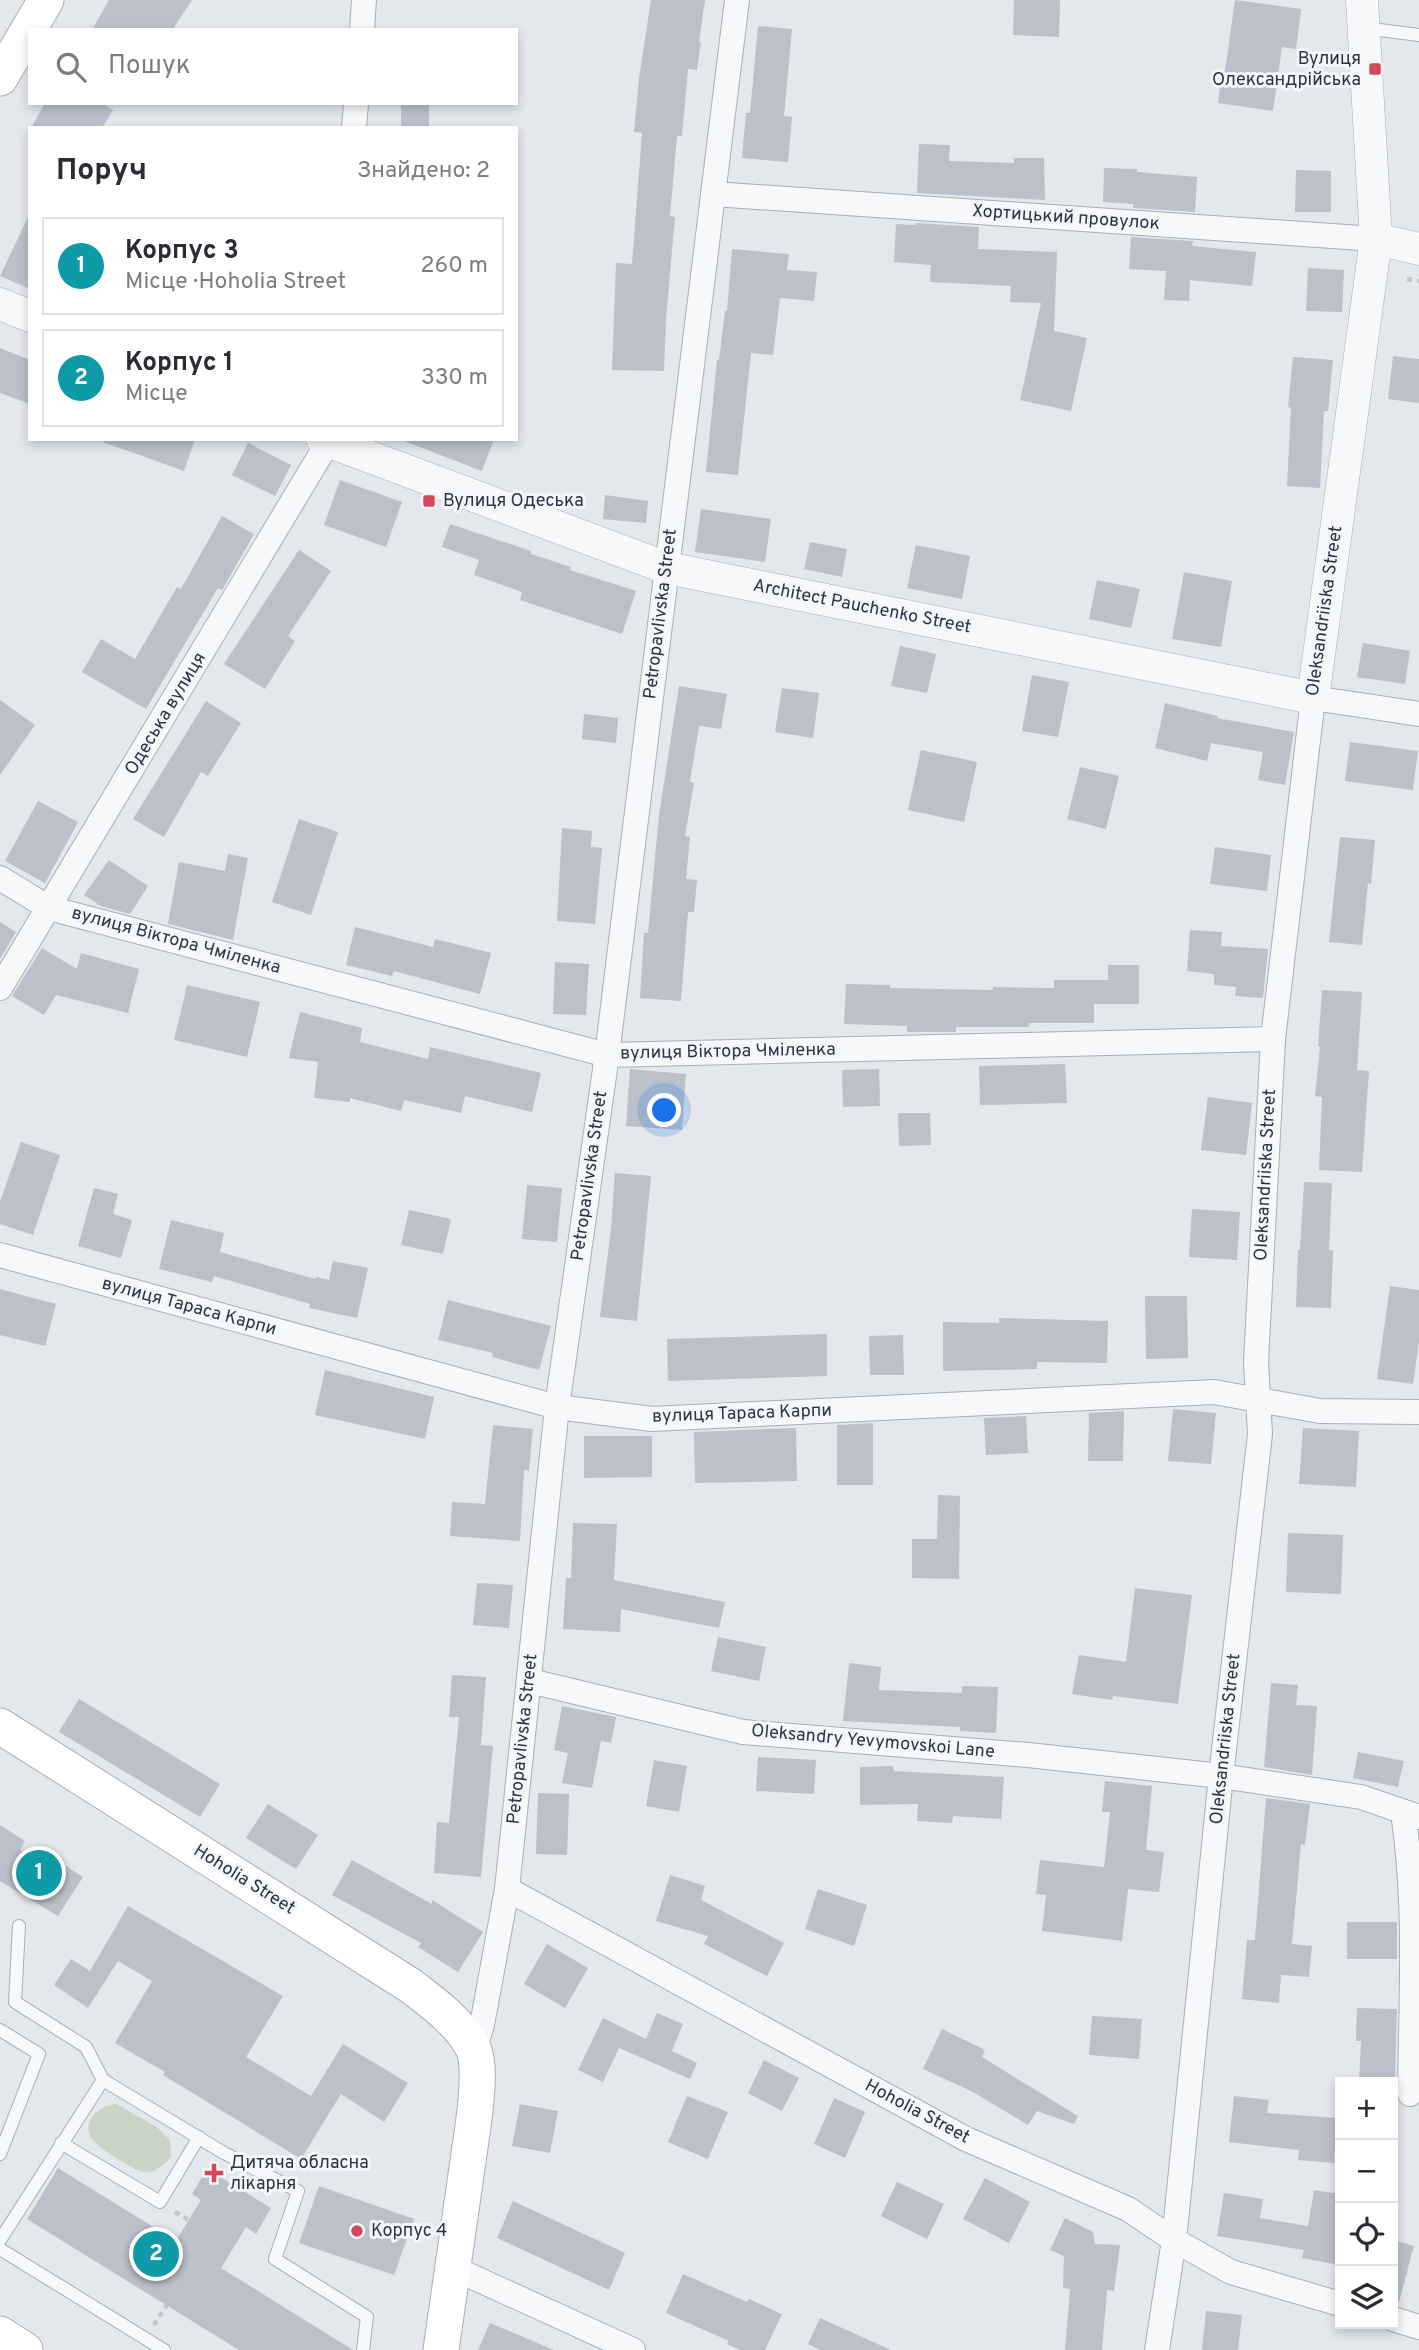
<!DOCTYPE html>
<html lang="uk">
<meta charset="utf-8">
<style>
body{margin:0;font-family:Overpass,sans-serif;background:#f2f2f3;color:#2b2b33}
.controls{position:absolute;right:21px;bottom:21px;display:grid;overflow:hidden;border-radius:0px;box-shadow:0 4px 10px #0003}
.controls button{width:63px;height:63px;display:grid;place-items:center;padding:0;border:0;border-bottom:2px solid #e1e1e2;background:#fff;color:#2b2b33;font:35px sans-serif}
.you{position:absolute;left:665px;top:1111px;width:24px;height:24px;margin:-18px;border:5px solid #fff;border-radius:50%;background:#1a73e8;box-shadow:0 0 0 10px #1a73e833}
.badge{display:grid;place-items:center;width:46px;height:46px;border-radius:50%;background:#d1495b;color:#fff;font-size:23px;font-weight:700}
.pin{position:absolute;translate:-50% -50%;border:4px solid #fff;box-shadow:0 2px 7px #0006}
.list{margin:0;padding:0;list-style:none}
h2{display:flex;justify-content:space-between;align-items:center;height:91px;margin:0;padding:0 28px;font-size:30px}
h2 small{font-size:23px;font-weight:400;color:#7c7c81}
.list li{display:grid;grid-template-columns:46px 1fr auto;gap:21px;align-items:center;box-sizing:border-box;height:98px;margin:0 14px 14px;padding:0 14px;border:2px solid #e1e1e2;border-radius:0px}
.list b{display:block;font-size:26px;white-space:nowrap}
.list p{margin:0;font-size:23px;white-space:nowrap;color:#7c7c81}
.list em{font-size:23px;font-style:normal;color:#7c7c81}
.icon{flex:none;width:38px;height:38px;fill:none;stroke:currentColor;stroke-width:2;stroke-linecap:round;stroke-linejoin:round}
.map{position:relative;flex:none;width:1419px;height:2350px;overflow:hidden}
.search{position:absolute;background:#fff;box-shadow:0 4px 10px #0003;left:28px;top:28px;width:490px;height:77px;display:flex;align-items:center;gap:18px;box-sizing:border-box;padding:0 24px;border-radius:0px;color:#7c7c81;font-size:26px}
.panel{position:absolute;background:#fff;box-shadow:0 4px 10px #0003;left:28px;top:126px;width:490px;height:315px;border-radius:0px}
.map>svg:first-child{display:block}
.green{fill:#c9d6c5}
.building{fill:#bbc0ca}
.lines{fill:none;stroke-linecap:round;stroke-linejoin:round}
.service-casing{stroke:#a9aeb7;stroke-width:14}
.minor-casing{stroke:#a9aeb7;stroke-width:26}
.tertiary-casing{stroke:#a9aeb7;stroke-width:33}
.secondary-casing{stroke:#a9aeb7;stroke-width:37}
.path{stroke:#c2c5cb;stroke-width:4.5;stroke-dasharray:5 5;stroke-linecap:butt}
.service{stroke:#f7f8fa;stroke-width:12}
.minor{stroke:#f7f8fa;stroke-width:24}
.tertiary{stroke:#f7f8fa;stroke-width:32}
.secondary{stroke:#fff;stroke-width:35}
.poi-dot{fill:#d1495b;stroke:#f4f6f9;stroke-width:2.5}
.labels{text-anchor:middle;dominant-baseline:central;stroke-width:6;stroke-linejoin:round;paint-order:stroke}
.poi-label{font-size:18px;fill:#2b3445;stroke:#f4f6f9;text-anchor:start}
.street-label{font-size:18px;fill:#2b3445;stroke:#f4f6f9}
</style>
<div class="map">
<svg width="1419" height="2350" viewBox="0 0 1419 2350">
<rect width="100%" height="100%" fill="#e4e7ec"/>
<path class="green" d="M116 2104 157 2127 170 2140 171 2157C164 2165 156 2173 144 2172 133 2170 94 2146 90 2136 83 2119 101 2105 116 2104Z"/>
<g class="building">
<polygon points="109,0 192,0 172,30 92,30"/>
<polygon points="651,0 705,0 699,42 701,42 697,70 688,69 682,136 677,136 670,216 675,217 666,319 664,371 612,370 616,263 632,264 642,133 634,132 639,78"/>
<polygon points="1014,0 1060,0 1059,37 1013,35"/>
<polygon points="1235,0 1301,9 1296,49 1282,47 1273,111 1218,103 1222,71 1225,71"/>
<polygon points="758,26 792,29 784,116 792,117 788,162 742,158 746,113 750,113"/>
<polygon points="45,103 102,103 113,110 102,128 31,128"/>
<rect x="401" y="103" width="28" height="25"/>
<polygon points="919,144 950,145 949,161 1014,163 1014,158 1044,158 1045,200 917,193"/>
<polygon points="1104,168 1137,169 1137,172 1197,177 1195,212 1133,208 1133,204 1103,202"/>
<polygon points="1296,170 1331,171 1331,212 1295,212"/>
<polygon points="30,213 30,289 0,276"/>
<polygon points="916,223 979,227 978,249 1057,252 1054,331 1087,338 1071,411 1020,400 1041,303 1010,302 1011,286 930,282 931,265 894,262 896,224 916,225"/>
<polygon points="1131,237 1193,241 1192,246 1256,252 1252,286 1190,280 1189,301 1164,300 1166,271 1129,269"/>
<polygon points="732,249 789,254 787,270 817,272 814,301 780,298 773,355 751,353 738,475 706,472 717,360 719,360 725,311 727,311"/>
<polygon points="1308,268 1344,270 1342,312 1306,311"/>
<polygon points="0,348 30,360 30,404 0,393"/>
<polygon points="1393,356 1419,359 1419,403 1388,399"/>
<polygon points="1293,357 1333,360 1328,411 1324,411 1320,488 1287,486 1291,408 1288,407"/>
<polygon points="104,439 195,439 184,471 103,442"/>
<polygon points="404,439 494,439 482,471 404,441"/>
<polygon points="248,443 291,465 275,496 232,475"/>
<polygon points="340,480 402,502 386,547 324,525"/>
<polygon points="605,495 648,501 646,523 603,519"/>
<polygon points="701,509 771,519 765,562 695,552"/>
<polygon points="222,516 254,534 222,590 218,588 146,709 82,672 101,639 135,659 177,587 181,589"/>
<polygon points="450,524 531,551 531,554 571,567 570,570 636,591 622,634 520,600 522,592 474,575 479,560 442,547"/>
<polygon points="810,542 847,549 842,577 804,569"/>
<polygon points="916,545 970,556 962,599 907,588"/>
<polygon points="299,550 331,571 288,636 295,641 265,689 224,664"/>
<polygon points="1184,572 1232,581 1221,647 1172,639"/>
<polygon points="1097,580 1140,589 1131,628 1089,619"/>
<polygon points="1363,643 1410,651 1405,684 1357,677"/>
<polygon points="900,646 936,654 927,693 891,686"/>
<polygon points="1032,675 1069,682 1058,737 1022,731"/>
<polygon points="679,686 727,694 721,729 699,726 690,782 694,783 685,836 690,837 686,879 697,880 694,912 688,912 681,1001 640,998 644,933 648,933 659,815"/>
<polygon points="782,688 819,693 813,738 775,732"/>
<polygon points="0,700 35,725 0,775"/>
<polygon points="206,701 241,723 208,776 201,772 164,837 133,819"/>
<polygon points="1165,703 1218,716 1217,718 1294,732 1285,785 1258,780 1263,752 1211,743 1207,761 1155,748"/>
<polygon points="584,714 618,718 616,743 582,739"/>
<polygon points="1350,742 1418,751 1413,790 1345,781"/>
<polygon points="921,750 977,762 964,822 908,810"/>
<polygon points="1080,767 1119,776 1106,829 1067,819"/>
<polygon points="38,801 78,822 45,883 5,861"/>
<polygon points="299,819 338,832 311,915 272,902"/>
<polygon points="562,828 592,831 591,847 602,848 595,924 557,921"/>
<polygon points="1340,837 1375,840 1371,884 1368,883 1362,945 1329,942"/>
<polygon points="1215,847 1271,855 1267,891 1210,884"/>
<polygon points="228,854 248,858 233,940 168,924 179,862 225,871"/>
<polygon points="109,860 148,886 130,914 101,906 84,895"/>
<polygon points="0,922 16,932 0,959"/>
<polygon points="355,927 433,947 435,939 491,953 480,994 394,971 392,976 346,965"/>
<polygon points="1190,930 1222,932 1221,946 1268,949 1263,998 1235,996 1236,987 1214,985 1214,974 1187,971"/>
<polygon points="42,948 77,969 81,953 139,969 128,1013 56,995 44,1015 12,996"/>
<polygon points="555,962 589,964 586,1015 553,1014"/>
<polygon points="1108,965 1139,965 1139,1004 1094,1004 1094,1023 1029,1023 1029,1027 956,1027 956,1032 907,1032 907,1026 844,1024 846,984 890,985 890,988 993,990 993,987 1054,988 1054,980 1108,980"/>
<polygon points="187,985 260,1002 247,1057 174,1040"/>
<polygon points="1322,990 1362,992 1357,1070 1369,1071 1362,1172 1319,1170 1322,1097 1315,1096 1320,1047 1318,1046"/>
<polygon points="300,1012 362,1028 360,1042 428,1059 430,1047 541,1073 532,1112 465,1096 461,1113 404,1100 401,1111 350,1098 350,1102 314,1098 318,1062 289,1058"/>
<polygon points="1065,1064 1067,1103 980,1105 979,1066"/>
<polygon points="630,1069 686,1074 682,1130 626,1126"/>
<polygon points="879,1069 880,1106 843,1107 842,1070"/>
<polygon points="1208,1097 1252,1103 1246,1155 1201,1150"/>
<polygon points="898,1113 930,1113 931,1145 899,1146"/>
<polygon points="21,1142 60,1155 33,1235 0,1224 0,1202"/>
<polygon points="615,1173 651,1176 637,1321 600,1317 611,1229"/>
<polygon points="1304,1182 1332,1183 1329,1250 1333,1250 1331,1308 1296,1307 1298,1250 1300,1250"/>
<polygon points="527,1185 562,1188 557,1242 522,1239"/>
<polygon points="94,1188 118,1194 113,1214 132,1220 121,1258 78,1246"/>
<polygon points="1192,1209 1240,1212 1237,1260 1189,1257"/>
<polygon points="409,1210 451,1219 443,1254 401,1245"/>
<polygon points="171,1220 224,1233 220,1252 315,1279 316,1277 329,1280 333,1261 368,1268 357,1318 309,1308 310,1304 214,1276 212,1282 159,1269"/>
<polygon points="1390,1286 1419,1290 1419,1341 1413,1384 1377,1379"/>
<polygon points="0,1289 56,1304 45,1346 0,1335"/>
<polygon points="1145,1296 1187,1296 1188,1358 1146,1359"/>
<polygon points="448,1300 551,1326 539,1370 492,1357 493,1353 438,1340"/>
<polygon points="999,1318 1108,1321 1107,1363 1037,1362 1037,1369 943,1371 943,1322 999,1323"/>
<polygon points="827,1334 827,1376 668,1381 667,1339"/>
<polygon points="903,1335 904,1375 870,1375 869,1336"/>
<polygon points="325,1370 434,1397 425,1439 315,1415"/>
<polygon points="1173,1409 1216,1413 1211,1464 1168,1461"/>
<polygon points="1124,1411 1123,1461 1088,1461 1089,1413"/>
<polygon points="1026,1416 1028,1453 986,1455 984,1418"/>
<polygon points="873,1423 873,1485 837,1485 837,1425"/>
<polygon points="493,1425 533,1429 529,1471 524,1470 520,1541 450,1536 452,1502 485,1504"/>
<polygon points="796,1428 797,1481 695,1483 694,1432"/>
<polygon points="1303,1428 1359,1431 1356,1487 1299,1484"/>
<polygon points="584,1436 652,1436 652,1477 584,1478"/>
<polygon points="938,1495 960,1496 959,1579 912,1578 912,1539 937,1539"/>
<polygon points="573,1523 617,1524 614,1580 725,1602 719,1628 621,1609 620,1632 563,1629 566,1578 571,1578"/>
<polygon points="1288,1533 1343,1535 1341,1594 1286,1592"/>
<polygon points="477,1583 513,1585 509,1628 473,1625"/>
<polygon points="1135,1588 1192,1595 1178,1704 1113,1696 1112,1700 1072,1694 1079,1655 1126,1662"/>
<polygon points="718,1637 766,1647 759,1681 711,1671"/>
<polygon points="849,1663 881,1667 879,1690 962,1693 962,1686 998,1687 996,1733 960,1731 960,1727 843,1721"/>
<polygon points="452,1675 486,1677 481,1745 493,1746 481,1877 434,1873 437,1822 449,1823 459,1717 449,1717"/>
<polygon points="1271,1683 1298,1685 1296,1705 1317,1706 1312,1775 1264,1767"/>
<polygon points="79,1699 220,1784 200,1817 59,1732"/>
<polygon points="562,1706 616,1717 611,1743 601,1741 592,1788 562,1783 568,1753 554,1750"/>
<polygon points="1358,1752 1404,1761 1398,1787 1353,1778"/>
<polygon points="758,1757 816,1760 814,1794 756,1791"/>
<polygon points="654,1760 687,1766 679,1812 646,1806"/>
<polygon points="893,1766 894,1771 1004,1777 1001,1819 953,1816 952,1823 917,1821 918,1804 860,1805 860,1767"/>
<polygon points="1105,1781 1152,1786 1146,1850 1164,1852 1159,1892 1128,1889 1122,1941 1042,1931 1046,1895 1036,1894 1040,1860 1104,1867 1110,1812 1102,1812"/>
<polygon points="538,1793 569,1794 567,1855 536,1854"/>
<polygon points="1266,1798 1310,1804 1305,1845 1301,1844 1292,1944 1312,1946 1309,1977 1281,1975 1279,2003 1242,1999 1247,1940 1255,1940"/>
<polygon points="268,1804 318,1835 296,1869 246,1838"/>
<polygon points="0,1825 25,1841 20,1850 52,1870 58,1861 83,1877 58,1916 0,1881"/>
<polygon points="352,1860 432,1904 432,1900 483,1932 458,1972 418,1947 421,1943 332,1895"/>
<polygon points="670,1875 705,1886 701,1900 784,1943 767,1976 704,1944 708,1936 656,1921"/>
<polygon points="818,1889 867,1905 854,1946 805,1929"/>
<polygon points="128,1906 283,1996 246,2057 311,2096 343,2044 408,2083 384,2122 341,2094 301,2159 163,2075 165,2072 115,2043 152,1981 118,1961 88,2008 54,1985 71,1959 90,1971"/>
<rect x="1347" y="1922" width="50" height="37"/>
<polygon points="547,1944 588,1968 565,2008 524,1984"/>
<polygon points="1357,2008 1397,2009 1395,2082 1359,2082 1361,2041 1356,2041"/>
<polygon points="657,2013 683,2024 672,2051 697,2063 690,2079 619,2048 603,2082 578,2070 603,2018 646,2039"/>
<polygon points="1092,2016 1142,2019 1139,2059 1089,2055"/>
<polygon points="942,2029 985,2050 982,2057 1078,2116 1074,2124 1037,2111 1028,2125 973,2092 923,2069"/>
<polygon points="764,2060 799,2078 782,2111 748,2093"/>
<polygon points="687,2096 728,2112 708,2159 668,2142"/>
<polygon points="1234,2096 1269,2100 1267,2113 1337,2118 1334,2163 1298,2160 1299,2150 1229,2142"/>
<polygon points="834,2098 865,2112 845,2158 814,2144"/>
<polygon points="520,2104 558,2111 550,2153 512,2146"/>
<polygon points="58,2168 176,2241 201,2200 192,2194 207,2169 271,2208 256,2234 246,2227 221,2268 353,2350 239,2350 145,2292 27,2219"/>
<polygon points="985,2178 1030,2202 1009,2243 963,2219"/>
<polygon points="897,2182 944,2204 927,2239 881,2216"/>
<polygon points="319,2186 414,2219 394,2275 299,2243"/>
<polygon points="1314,2190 1340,2194 1340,2265 1302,2258 1304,2250 1217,2236 1224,2193 1263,2199 1260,2218 1308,2226"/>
<polygon points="513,2201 625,2253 609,2290 497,2238"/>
<polygon points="1065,2218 1093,2232 1095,2244 1120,2245 1114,2291 1107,2290 1102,2350 1065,2350 1070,2289 1063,2288 1064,2256 1050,2250"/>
<polygon points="1393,2240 1414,2246 1399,2302 1393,2301"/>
<polygon points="683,2274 747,2302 749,2299 782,2314 765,2350 740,2350 727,2344 729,2341 666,2313"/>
<polygon points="1206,2311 1242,2315 1238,2350 1202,2350"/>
<polygon points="820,2318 891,2350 820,2350 808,2344"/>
<polygon points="490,2323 554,2350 478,2350"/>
</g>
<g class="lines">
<defs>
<g id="service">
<polyline points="1364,28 1419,35"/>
<polyline points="19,1926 15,2002 86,2047 103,2080 224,2153 298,2191 275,2259 367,2317 363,2350"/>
<polyline points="0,2030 39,2054 0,2154"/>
<polyline points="61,2143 160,2202 199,2137"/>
<polyline points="0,2240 103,2080"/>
<polyline points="0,2249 164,2350"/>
</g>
<g id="minor">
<polyline points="362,30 364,0"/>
<polyline points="354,128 356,103"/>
<polyline points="713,194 1376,239"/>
<polyline points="0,878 49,908 607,1055 1273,1039"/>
<polyline points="0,988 330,439"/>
<polyline points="0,1255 557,1407 652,1419 1214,1392 1320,1411 1419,1412"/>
<polyline points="530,1681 743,1732 1028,1755 1221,1776 1361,1797 1419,1817"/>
<path d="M1403 1813C1417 1906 1411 2001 1410 2094"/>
<polyline points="507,1889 966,2139 1128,2209 1174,2240 1231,2272 1340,2304"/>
<polyline points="474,2050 482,2025 507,1889 557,1407 607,1055 737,0"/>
<polyline points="453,2268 633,2350"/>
<polyline points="1393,2319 1419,2327"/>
<polyline points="1157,2350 1174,2240 1221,1776 1260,1434 1256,1362 1273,1039 1313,698 1419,714"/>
</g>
<g id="tertiary">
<polyline points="1376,239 1419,249"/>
<polyline points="0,304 30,316"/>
<polyline points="322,439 667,568 1313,698 1376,239 1362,0"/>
</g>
<g id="secondary">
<polyline points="0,78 46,0"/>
<path d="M0 1726 411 1986C434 2004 459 2021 473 2048 481 2066 476 2100 474 2119L441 2350"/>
<polyline points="0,2334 25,2350"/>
</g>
</defs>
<use href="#service" class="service-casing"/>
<use href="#minor" class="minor-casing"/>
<use href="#tertiary" class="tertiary-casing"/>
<use href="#secondary" class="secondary-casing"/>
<g class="path">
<polyline points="1407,279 1419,281"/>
<polyline points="175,2212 189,2220"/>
<polyline points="154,2325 167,2305"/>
</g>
<use href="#service" class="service"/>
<use href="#minor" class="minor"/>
<use href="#tertiary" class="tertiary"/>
<use href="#secondary" class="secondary"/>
</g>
<g class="poi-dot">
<rect x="1368" y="62" width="14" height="14" rx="3.5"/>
<rect x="422" y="494" width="14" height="14" rx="3.5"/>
<path d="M210.5 2162.5h7v7h7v7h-7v7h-7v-7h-7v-7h7z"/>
<circle cx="357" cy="2231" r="7"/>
</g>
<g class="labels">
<g class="poi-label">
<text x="1361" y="59" text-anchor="end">Вулиця<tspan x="1361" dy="21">Олександрійська</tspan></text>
<text x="443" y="501">Вулиця Одеська</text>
<text x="230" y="2163">Дитяча обласна<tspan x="230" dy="21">лікарня</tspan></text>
<text x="371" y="2231">Корпус 4</text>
</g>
<g class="street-label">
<text transform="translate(1066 218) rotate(4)">Хортицький провулок</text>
<text transform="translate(862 607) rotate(11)">Architect Pauchenko Street</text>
<text transform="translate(1325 611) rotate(-82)">Oleksandriiska Street</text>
<text transform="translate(661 614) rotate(-83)">Petropavlivska Street</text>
<text transform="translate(166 714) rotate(-59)">Одеська вулиця</text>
<text transform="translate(176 941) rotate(15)">вулиця Віктора Чміленка</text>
<text transform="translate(728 1052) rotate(-1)">вулиця Віктора Чміленка</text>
<text transform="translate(1266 1175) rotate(-87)">Oleksandriiska Street</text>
<text transform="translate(590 1176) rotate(-82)">Petropavlivska Street</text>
<text transform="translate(189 1307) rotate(15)">вулиця Тараса Карпи</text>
<text transform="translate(742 1414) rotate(-2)">вулиця Тараса Карпи</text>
<text transform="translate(523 1739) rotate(-84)">Petropavlivska Street</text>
<text transform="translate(1226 1739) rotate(-84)">Oleksandriiska Street</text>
<text transform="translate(873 1742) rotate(5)">Oleksandry Yevymovskoi Lane</text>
<text transform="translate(244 1880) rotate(32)">Hoholia Street</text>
<text transform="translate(917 2112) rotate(28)">Hoholia Street</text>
</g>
</g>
</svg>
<div class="controls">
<button>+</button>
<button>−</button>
<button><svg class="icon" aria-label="locate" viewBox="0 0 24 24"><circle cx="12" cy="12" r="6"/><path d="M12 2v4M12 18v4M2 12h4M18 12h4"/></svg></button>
<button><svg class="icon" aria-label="layers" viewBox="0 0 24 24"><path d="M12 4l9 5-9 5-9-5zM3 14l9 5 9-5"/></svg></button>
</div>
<div class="you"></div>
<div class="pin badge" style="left:39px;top:1873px;background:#0f9aa8">1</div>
<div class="pin badge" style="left:156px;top:2254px;background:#0f9aa8">2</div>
<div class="search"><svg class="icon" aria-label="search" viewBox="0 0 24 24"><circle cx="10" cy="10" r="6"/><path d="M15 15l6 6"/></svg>Пошук</div>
<section class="panel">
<h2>Поруч<small>Знайдено: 2</small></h2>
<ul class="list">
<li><span class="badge" style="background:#0f9aa8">1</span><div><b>Корпус 3</b><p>Місце · Hoholia Street</p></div><em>260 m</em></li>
<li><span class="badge" style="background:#0f9aa8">2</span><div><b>Корпус 1</b><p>Місце</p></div><em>330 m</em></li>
</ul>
</section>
</div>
